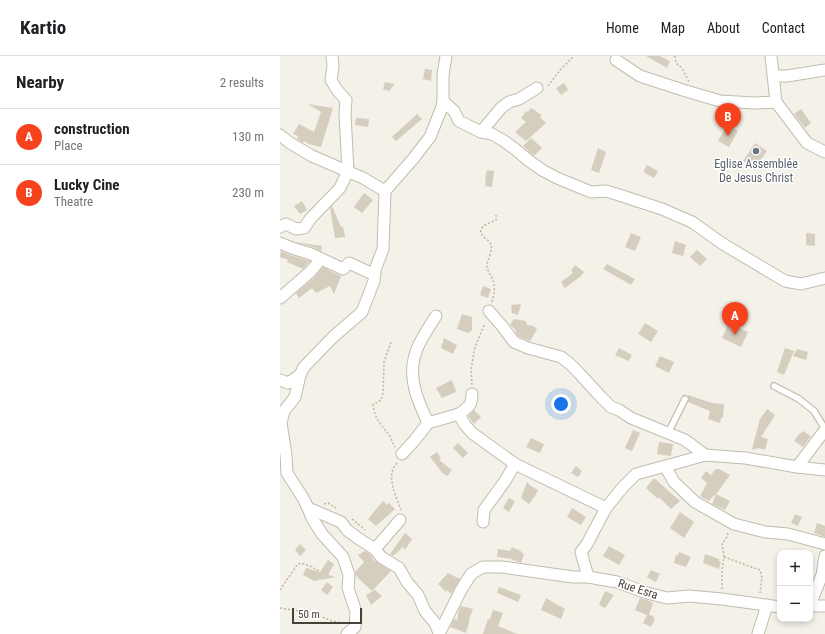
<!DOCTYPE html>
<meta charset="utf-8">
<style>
body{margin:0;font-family:"Roboto Condensed",sans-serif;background:#f6f6f6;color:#202124}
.controls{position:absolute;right:12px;bottom:12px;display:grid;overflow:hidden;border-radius:8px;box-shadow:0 2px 6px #0003}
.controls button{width:36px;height:36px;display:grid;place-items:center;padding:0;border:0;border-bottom:1px solid #e0e0e0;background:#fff;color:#202124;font:20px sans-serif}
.scale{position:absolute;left:12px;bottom:10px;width:70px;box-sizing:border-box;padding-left:4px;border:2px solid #474137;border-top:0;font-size:11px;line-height:14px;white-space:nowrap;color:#474137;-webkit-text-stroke:3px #fff;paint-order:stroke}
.you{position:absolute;left:281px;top:348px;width:14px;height:14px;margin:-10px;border:3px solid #fff;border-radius:50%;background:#1a73e8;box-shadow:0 0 0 6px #1a73e833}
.badge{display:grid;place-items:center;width:26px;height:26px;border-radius:50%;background:#f6421d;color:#fff;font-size:13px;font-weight:700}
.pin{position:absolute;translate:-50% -33px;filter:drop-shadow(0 1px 2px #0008)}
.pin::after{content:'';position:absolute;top:21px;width:14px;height:12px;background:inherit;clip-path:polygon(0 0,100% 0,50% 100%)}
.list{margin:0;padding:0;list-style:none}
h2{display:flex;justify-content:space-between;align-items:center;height:52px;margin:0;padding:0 16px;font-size:17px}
h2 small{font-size:13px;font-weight:400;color:#757577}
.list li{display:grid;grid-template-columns:26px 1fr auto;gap:12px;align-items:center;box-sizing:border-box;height:56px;padding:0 16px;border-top:1px solid #e0e0e0}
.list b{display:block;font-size:15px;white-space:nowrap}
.list p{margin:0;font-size:13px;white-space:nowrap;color:#757577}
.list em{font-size:13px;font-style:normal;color:#757577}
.map{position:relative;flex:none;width:545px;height:578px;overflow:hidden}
header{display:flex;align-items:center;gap:24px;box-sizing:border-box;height:56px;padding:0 20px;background:#fff;border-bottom:1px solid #e0e0e0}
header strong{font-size:19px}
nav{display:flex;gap:22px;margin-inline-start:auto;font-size:14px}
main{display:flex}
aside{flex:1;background:#fff}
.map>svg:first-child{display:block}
.building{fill:#d5cdbe}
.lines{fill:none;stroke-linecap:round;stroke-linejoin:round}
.service-casing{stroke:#c2bcae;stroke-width:8}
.minor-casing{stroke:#c2bcae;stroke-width:13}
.path{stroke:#c1b59d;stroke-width:1.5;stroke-dasharray:2 2;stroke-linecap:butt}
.service{stroke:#fff;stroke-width:5.5}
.minor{stroke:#fff;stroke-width:11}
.worship-dot{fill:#6b7280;stroke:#fff;stroke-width:1.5}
.labels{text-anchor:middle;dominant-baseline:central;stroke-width:3;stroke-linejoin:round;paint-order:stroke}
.worship-label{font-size:12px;fill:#5b616d;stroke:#fff}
.street-label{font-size:12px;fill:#474137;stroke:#fff}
</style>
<header>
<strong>Kartio</strong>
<nav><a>Home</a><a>Map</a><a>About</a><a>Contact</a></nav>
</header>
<main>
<aside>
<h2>Nearby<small>2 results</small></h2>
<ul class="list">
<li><span class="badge">A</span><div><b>construction</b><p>Place</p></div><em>130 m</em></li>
<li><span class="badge">B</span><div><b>Lucky Cine</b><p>Theatre</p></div><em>230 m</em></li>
</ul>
</aside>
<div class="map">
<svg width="545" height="578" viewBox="0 0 545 578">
<rect width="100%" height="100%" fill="#f4f1e9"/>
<g class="building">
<polygon points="366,0 380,0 390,5 387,12"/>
<polygon points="145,13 152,14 151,25 143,23"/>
<polygon points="105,26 115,28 109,35 103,33"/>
<polygon points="284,27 288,34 281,39 276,32"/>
<polygon points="28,48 53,52 41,91 29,88 24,85 23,87 17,83 18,80 13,78 19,68 34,76 41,56"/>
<polygon points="251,52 262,59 260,61 266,67 246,85 235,76 246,66 241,62 246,55 248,56"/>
<polygon points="521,53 531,67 525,72 514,58"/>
<polygon points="137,58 142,63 116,85 112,81"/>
<polygon points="76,62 89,63 88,71 75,69"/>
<polygon points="447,69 458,75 449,91 438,85"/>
<polygon points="251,82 262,92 254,100 243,90"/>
<polygon points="475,87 487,95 475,112 463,105"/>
<polygon points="318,92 326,96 319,117 311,114"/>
<polygon points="367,109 378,115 374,122 365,117 364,114"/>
<polygon points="207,114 214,115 212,131 205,130 206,123 205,123"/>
<polygon points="84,137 93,144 82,157 74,151"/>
<polygon points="22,145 27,154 20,158 14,150"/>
<polygon points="52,150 61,171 63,170 65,181 55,182 50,152"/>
<polygon points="351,177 361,181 355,195 345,191"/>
<polygon points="526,177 535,178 535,190 526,189"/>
<polygon points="395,185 406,189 403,200 392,197"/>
<polygon points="15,186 42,190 41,195 33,191"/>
<polygon points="417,194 427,203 420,210 410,201"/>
<polygon points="1,195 10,199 30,205 23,213 7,206 8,204 0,201"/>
<polygon points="327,208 355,223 351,229 323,213"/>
<polygon points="295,209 304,216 301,220 285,232 281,226 293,217 291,215"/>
<polygon points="43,211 54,217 61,220 54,238 50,230 36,237 32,232 19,242 16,237 35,221"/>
<polygon points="203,230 211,233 208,242 200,239"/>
<polygon points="241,248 238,259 232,257 231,249"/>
<polygon points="182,258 192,261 192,274 188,277 177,273"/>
<polygon points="234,263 246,265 247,269 253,270 257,273 250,285 238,280 235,276 236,274 232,271 230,269"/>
<polygon points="365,267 378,275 371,286 358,278"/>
<polygon points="449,267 468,276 461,291 442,282"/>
<polygon points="164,282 177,289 173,298 161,292"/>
<polygon points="339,292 352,299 349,305 335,299"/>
<polygon points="505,292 514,295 504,319 497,316"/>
<polygon points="517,293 528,296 526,304 513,300"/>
<polygon points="380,300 394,306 389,317 375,310"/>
<polygon points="172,324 176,336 162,342 156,332"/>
<polygon points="408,339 432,347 444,348 443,362 441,362 440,367 428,363 430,355 408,346 409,343"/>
<polygon points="487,353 495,359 481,381 488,383 485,394 479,392 477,393 475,392 474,394 472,393 480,363"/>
<polygon points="194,354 201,361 194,368 188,360"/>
<polygon points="353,374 360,377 352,395 345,392"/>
<polygon points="523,375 531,380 523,391 514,385 519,378 520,378"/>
<polygon points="251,382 264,388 260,397 246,391"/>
<polygon points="379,386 393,388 391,400 377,398"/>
<polygon points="178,387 188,397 183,402 173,392"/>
<polygon points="157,396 161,402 159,404 172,414 167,420 161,416 161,415 150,401"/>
<polygon points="296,410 302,415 298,421 291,417"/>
<polygon points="436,413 439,413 450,419 436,438 450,445 445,454 432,448 436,438 434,440 433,440 429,445 420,440 427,427 421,422 426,415 431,419"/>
<polygon points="374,422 400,445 391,453 379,441 378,443 366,432"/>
<polygon points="247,426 251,430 258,434 254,442 253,442 249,448 241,442"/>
<polygon points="229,442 235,445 229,456 223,452"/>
<polygon points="103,445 107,449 109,447 115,453 96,470 88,463"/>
<polygon points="292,452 306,461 301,469 287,461"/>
<polygon points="400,456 414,466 404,482 390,472"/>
<polygon points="515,458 522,461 518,470 511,467"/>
<polygon points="537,467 545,470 545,481 534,477"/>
<polygon points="125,477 132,483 125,494 123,491 113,500 110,498"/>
<polygon points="20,488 26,494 20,500 15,494"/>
<polygon points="329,490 345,499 339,509 323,500"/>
<polygon points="232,491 241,495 241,496 244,498 241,507 231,503 217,501 218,493 230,495"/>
<polygon points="85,495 90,498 95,506 95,505 111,515 92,535 76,520 75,516 84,506 78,499"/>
<polygon points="399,496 411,501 406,511 394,507 396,499 398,500"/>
<polygon points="425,498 439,503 439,505 441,506 439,513 423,507"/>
<polygon points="48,504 54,508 48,519 56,521 34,525 23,519 26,512 40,516"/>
<polygon points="371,514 380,518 376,526 367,521"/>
<polygon points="168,517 180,523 171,538 167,534 166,536 158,528"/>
<polygon points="47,526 53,531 47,539 41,534"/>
<polygon points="219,531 241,539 238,546 217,537"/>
<polygon points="95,534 102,540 91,549 86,539"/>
<polygon points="325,535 334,539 325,552 319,549"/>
<polygon points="266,542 285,553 283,556 284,556 281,563 261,554"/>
<polygon points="360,542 369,545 373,547 369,559 374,560 373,562 375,563 371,571 363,567 367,559 355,554"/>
<polygon points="181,550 193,553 189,563 190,563 186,577 170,571 174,563 177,564 179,554"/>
<polygon points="213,554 223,557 218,570 237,578 203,578 208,563 210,563"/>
</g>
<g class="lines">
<defs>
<g id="service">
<polyline points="494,330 519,343 534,355 545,373"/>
<polyline points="388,377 405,343"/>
</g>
<g id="minor">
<polyline points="491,0 496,46 527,87 545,96"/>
<polyline points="336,4 360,20 406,35 440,45 474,47 496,46"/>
<polyline points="493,20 507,20 545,14"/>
<polyline points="163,45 174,55 179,65 201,76 221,52 229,46 239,43 257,32"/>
<polyline points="201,76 212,78 224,85 235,93 248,104 262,114 277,122 311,136 326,135 336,138 382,153 412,166 443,188 505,225 521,228 545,222"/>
<polyline points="0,79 10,87 32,100 83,122 105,135"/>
<polyline points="0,171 6,168 16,173 24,172 31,162 60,132 68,115 65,58 66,44 57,34 51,24 53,11 52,0"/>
<polyline points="0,187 12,192 31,198 63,213 69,207 95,219"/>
<polyline points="0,242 30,216 41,203"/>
<polyline points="209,255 222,270 234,286 248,292 281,301 289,307 298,316 321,341 331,351 339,354 351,362 405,384 425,399"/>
<polyline points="0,324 8,327 20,319"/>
<path d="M192 338C192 350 188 351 179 358L185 369 192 377 235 408 326 452 343 431 356 418 404 405 425 399 465 402 517 411 545 414"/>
<path d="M148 367C143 355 136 342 134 329 128 301 141 283 156 260"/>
<polyline points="122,398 134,385 148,367 179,358"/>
<polyline points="385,410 394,426 415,446 454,468 485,476 508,478 545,488"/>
<polyline points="517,411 545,374"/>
<polyline points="28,452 61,466 67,474 79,483 95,493 101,501 119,512 127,526 138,539 145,555 155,567 159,577"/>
<polyline points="203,466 204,454 225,425 235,408"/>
<polyline points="95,493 120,464"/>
<polyline points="308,521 301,496 307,488 326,452"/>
<polyline points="530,549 542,519 545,500"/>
<polyline points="530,550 545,550"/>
<polyline points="67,578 75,571 76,556 68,532 69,519 63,501 42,478 32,462 28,452 23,442 7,417 6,399 1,367 4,355 15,341 20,319 24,311 53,281 82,256 94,225 95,214 103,193 105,135 133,103 150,81 162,51 163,45 163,19 166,0"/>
<polyline points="159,578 181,534 191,518 203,511 222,511 293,521 308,521 337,526 367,537 387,542 409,540 442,543 500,551"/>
<polyline points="478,578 487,549"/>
</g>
</defs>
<use href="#service" class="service-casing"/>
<use href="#minor" class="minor-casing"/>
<g class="path">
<polyline points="395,0 396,7 402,12 409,26"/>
<polyline points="268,30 280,14 294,0"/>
<path d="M212 246C214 238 216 230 212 222 210 218 207 214 207 210 207 203 213 196 211 189 210 185 208 185 205 182 193 172 209 167 216 164V159"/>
<path d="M111 286 104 306 103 338 101 344 93 349C95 365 103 370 111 382 112 385 113 388 115 391"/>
<polyline points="192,329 191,313 195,291 205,267"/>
<path d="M117 407C105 419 116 440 121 454"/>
<polyline points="44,448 48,447 56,452"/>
<polyline points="72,463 85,474"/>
<polyline points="444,501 480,514 482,522 480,537"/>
<polyline points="442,533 442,516 444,499 442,488 447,481 448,477"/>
<polyline points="0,534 17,509 21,507 30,510 39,515"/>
<polyline points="0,552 33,557 52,565 64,567"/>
</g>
<use href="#service" class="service"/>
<use href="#minor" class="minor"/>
</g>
<circle class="worship-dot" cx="476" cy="95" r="4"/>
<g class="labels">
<g class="worship-label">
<text x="476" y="108">Eglise Assemblée<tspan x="476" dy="14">De Jesus Christ</tspan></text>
</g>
<g class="street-label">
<text transform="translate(358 533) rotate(18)">Rue Esra</text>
</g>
</g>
</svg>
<div class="controls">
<button>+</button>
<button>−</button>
</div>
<div class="scale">50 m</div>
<div class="you"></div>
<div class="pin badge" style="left:455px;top:279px">A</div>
<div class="pin badge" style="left:448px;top:80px">B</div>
</div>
</main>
